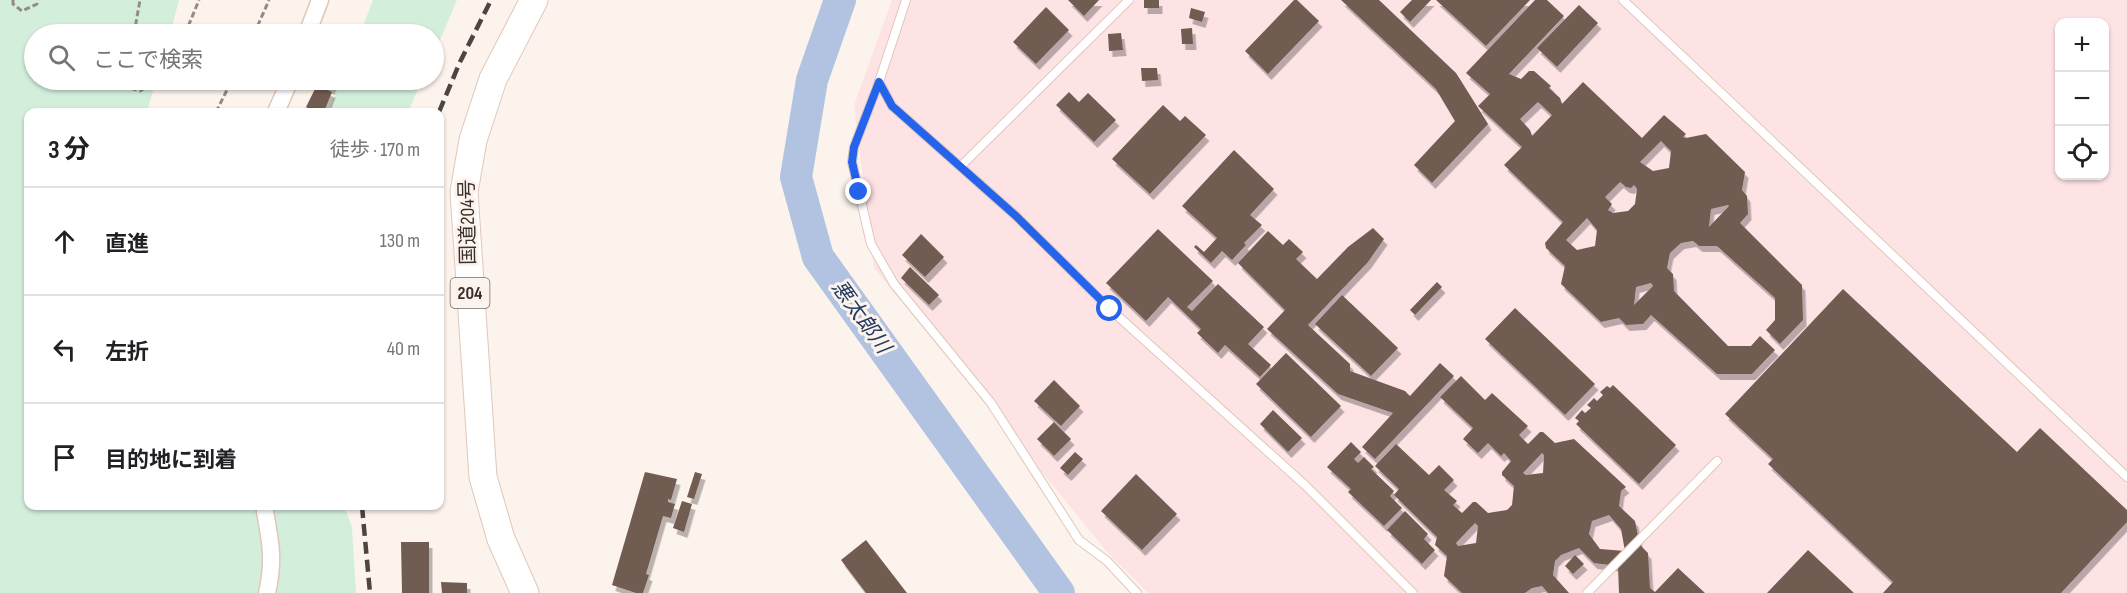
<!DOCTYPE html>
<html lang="ja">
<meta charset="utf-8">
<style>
body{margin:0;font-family:"Sofia Sans Condensed","Noto Sans JP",sans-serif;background:#f2f2f2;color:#202124}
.controls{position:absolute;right:18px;top:18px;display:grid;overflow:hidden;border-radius:12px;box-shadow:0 2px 4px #0004}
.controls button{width:54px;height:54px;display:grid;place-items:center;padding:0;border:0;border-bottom:2px solid #e0e0e0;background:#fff;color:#202124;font:30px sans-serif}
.stop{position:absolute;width:18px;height:18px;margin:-14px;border:4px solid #2563eb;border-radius:50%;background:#fff}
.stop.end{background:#2563eb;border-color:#fff;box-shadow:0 2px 6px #0008}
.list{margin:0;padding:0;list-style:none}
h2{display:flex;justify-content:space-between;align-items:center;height:78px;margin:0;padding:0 24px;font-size:26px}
h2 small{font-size:20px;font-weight:400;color:#757577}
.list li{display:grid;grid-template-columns:39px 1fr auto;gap:18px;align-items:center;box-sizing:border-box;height:108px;padding:0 24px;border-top:2px solid #e0e0e0}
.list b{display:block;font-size:22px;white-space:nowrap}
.list em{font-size:20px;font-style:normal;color:#757577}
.icon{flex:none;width:33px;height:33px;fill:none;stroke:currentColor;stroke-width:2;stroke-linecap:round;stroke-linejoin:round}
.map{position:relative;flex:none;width:2127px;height:593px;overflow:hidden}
.search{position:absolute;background:#fff;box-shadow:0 2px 4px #0004;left:24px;top:24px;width:420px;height:66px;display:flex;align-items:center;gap:15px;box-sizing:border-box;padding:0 21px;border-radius:33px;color:#757577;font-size:22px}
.panel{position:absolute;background:#fff;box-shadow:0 2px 4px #0004;left:24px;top:108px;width:420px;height:402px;border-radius:12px}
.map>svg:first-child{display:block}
.industrial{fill:#fee3e5;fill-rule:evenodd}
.green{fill:#d3efdb}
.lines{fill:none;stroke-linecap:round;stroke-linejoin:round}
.river{stroke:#b1c3e0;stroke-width:32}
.building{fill:#715b51;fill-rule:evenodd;filter:url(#shadow)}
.service-casing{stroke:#e0c7ba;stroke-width:10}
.minor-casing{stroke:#e0c7ba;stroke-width:19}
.trunk-casing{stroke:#e0c7ba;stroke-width:29}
.path{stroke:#958b86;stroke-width:3;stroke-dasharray:6 3;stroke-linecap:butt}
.service{stroke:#fff;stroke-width:8}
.minor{stroke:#fff;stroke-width:16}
.trunk{stroke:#fff;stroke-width:27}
.rail{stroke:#4f4540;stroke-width:4.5;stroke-dasharray:12 6;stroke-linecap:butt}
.route{stroke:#2563eb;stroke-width:8}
.labels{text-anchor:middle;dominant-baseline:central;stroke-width:6;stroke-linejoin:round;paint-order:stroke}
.shield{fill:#fdf3ed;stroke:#746a65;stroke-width:1.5}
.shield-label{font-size:18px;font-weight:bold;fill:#3a302b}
.street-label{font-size:20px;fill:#3a302b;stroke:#fdf3ed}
.water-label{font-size:21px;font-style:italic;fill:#223b62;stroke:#fdf3ed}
</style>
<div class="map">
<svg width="2127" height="593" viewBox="0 0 2127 593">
<defs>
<filter id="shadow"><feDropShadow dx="3.5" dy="6" stdDeviation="0" flood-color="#0004"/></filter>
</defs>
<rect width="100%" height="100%" fill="#fdf3ed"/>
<path class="industrial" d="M892 0H2127V593H1148L1108 553 874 268 854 105ZM2060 22H2104V176H2060Z"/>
<g class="green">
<polygon points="0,0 179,0 170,34 34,34 34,80 156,80 147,112 28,112 28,506 344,506 352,527 356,593 0,593"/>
<polygon points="373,0 457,0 434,54 434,34 360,34"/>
<polygon points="341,80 422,80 408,112 328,112"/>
</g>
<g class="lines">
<polyline class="river" points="840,0 812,80 796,177 818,257 1059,593"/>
</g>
<g class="building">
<polygon points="1068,0 1099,0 1084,16"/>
<rect x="1144" y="0" width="15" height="8"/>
<polygon points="1294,0 1297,0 1319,21 1268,74 1245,51"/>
<polygon points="1341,0 1379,0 1456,73 1488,124 1432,183 1414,165 1455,121 1436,89"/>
<polygon points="1412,0 1431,0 1410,22 1400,12"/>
<polygon points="1436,0 1530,0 1486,46"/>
<path d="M1535 0H1547L1564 16 1509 74 1521 79 1529 71H1534L1551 86 1549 88 1560 98 1562 104 1583 82 1642 138 1664 115 1686 134 1683 137 1686 138 1706 134 1745 172 1742 190 1747 196 1748 214 1740 223 1802 285 1803 320 1780 344 1766 330 1775 320V298L1717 246H1699L1693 241 1681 243 1670 253 1667 268 1673 274 1674 291 1728 346H1751L1760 336 1775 350 1752 374H1717L1651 315 1643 324 1626 325 1619 318 1601 322 1561 284 1565 266 1546 248 1545 243 1563 222 1504 165 1522 147 1478 106 1490 94 1466 73ZM1538 102 1552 115 1532 136 1530 130 1520 119ZM1661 141 1671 151 1669 168 1653 171 1640 162ZM1620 182 1626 187 1631 188 1634 185 1637 189 1635 204 1628 211 1613 213 1608 210 1612 204 1605 197ZM1728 205 1729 206 1709 227 1711 209ZM1587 218 1597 230 1595 246 1577 250 1566 240ZM1651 283 1653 286 1634 305 1636 287Z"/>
<polygon points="1579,5 1598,23 1557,67 1537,48"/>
<polygon points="1046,7 1069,30 1036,64 1013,42"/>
<polygon points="1191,8 1205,12 1202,22 1189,18"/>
<polygon points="1192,28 1193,44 1182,44 1181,29"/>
<polygon points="1121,33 1123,50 1109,51 1108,34"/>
<polygon points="1141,68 1157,68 1158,80 1142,81"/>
<polygon points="316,80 335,80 331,89 315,82"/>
<polygon points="317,85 332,92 324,112 314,112 306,107"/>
<polygon points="1069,92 1079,102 1088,93 1116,120 1094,142 1056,105"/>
<polygon points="1163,105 1180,121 1185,116 1206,135 1150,194 1112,159"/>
<polygon points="1234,150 1274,189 1250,215 1262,225 1244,243 1246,245 1232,260 1222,251 1211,263 1194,247 1196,245 1204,252 1217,238 1182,206"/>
<polygon points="1373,228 1384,239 1368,262 1308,325 1350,364 1350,371 1405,391 1410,396 1440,363 1454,376 1375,459 1362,447 1393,413 1338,394 1267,329 1285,310 1238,263 1268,231 1283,245 1289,239 1303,252 1296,259 1317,279 1348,247"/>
<polygon points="1158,229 1213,281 1187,307 1192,311 1218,284 1264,327 1248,344 1271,365 1260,377 1225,345 1218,353 1197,333 1201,329 1168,297 1146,321 1106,283"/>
<polygon points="921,234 944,257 925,277 902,255"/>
<polygon points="910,267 939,295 929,305 901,278"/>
<polygon points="1437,282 1442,287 1415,315 1410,310"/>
<polygon points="1843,289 2017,452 2040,428 2127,510 2127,522 2061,593 1883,593 1893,582 1768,464 1773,459 1725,414"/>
<polygon points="1342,295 1398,348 1371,376 1315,324"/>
<polygon points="1515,308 1595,384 1565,415 1485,339"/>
<polygon points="1286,353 1341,406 1311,437 1256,384"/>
<path d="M1461 376 1485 400 1492 393 1528 426 1519 435 1528 444 1540 432H1543L1555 443 1574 439 1626 487 1621 491 1619 506 1635 521 1639 541 1642 547 1648 553 1650 588 1655 592 1678 568 1705 593H1619L1618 566 1594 563 1579 548 1561 555 1555 561 1553 575 1569 593H1548L1542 586 1532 588 1525 593H1462L1444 576 1447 556 1435 545 1437 537 1394 495 1399 489 1375 466 1396 444 1429 475 1439 465 1454 480 1444 490 1457 501 1453 505 1462 513 1473 502H1476L1488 513 1507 510 1512 505 1514 486 1502 475V472L1511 461 1504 453 1501 456 1488 443 1478 453 1463 439 1473 428 1440 397ZM1542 453 1544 455 1543 473 1526 475 1523 473ZM1609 515 1621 529 1625 551 1600 549 1589 534 1592 521ZM1475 523 1478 526 1476 543 1458 546 1456 543Z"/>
<polygon points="1054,380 1080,406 1061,426 1034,401"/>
<polygon points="1613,385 1676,445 1639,484 1576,424 1579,421 1575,418 1582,410 1585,413 1591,408 1587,405 1594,398 1597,401 1603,395 1600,392 1607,386 1610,388"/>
<polygon points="1273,410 1302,438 1288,452 1260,424"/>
<polygon points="1054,422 1071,439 1054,456 1037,439"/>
<polygon points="1351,442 1361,452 1354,459 1358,463 1364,457 1374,467 1371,469 1394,491 1390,496 1402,508 1384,526 1348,492 1351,489 1327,467"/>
<polygon points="1075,452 1083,459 1068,475 1060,468"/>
<polygon points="645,472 677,479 671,500 668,499 668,502 675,504 671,518 663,516 646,574 649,575 643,593 636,593 612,585"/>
<polygon points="695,472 702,474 694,499 687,497"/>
<polygon points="1136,474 1177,514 1142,550 1101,511"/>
<polygon points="682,501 692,504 684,532 673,528"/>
<polygon points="1405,511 1428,534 1424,539 1435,550 1422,564 1387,530"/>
<polygon points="866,540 907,593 866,593 841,560"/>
<polygon points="401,542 429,542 429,593 402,593"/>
<polygon points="1808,550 1854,593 1767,593"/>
<polygon points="1575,555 1584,564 1573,574 1565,566"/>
<polygon points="441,582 467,583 467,593 442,593"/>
</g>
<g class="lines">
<defs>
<g id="service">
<polyline points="906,0 879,82 854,147 852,162 871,244 894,284 991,403 1079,540 1107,561 1137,593"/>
<polyline points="1623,0 2127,477"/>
<polyline points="879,82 892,106 1016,216 1110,309 1306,486 1413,593"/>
<polyline points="961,166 1129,0"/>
<polyline points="1587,593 1717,461"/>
</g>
<g id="minor">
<polyline points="307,34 320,0"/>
<polyline points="276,112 290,80"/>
<path d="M264 506C270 540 275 558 267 593"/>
</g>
<polyline id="trunk" points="525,593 501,539 483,477 464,192 473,140 493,79 534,0"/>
</defs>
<use href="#service" class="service-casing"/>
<use href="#minor" class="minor-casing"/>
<use href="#trunk" class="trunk-casing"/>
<g class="path">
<polyline points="13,0 13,4 22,11 37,4 38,0"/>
<polyline points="134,34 140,0"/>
<polyline points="185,34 199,0"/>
<polyline points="254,34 269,0"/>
<polyline points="129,80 130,88 140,91 158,80"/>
<polyline points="216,112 232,80"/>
</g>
<use href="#service" class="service"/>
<use href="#minor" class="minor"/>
<use href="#trunk" class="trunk"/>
<g class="rail">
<polyline points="439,112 460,62 491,0"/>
<polyline points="362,506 370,593"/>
</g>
</g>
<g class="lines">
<polyline class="route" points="859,192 852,162 854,147 879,82 892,106 1016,216 1110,309"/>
</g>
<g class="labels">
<rect class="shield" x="450.5" y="278" width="39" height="30" rx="4.5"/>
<g class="shield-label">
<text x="470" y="293">204</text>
</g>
<g class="street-label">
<text transform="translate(468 222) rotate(-91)">国道204号</text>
</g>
<g class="water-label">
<text transform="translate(861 317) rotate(54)">悪太郎川</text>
</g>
</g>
</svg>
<div class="controls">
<button>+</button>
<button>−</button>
<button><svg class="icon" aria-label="locate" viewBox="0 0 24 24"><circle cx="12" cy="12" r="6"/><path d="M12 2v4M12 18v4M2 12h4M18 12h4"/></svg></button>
</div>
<div class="stop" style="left:1110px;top:309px"></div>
<div class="stop end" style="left:859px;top:192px"></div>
<div class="search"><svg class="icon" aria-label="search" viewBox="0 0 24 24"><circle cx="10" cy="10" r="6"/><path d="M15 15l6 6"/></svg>ここで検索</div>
<section class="panel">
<h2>3 分<small>徒歩 · 170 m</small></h2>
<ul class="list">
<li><svg class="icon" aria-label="ahead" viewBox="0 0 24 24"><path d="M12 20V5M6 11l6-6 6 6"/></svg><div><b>直進</b></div><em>130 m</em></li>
<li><svg class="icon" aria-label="left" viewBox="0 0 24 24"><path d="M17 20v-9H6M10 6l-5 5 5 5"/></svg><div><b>左折</b></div><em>40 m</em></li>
<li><svg class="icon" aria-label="arrive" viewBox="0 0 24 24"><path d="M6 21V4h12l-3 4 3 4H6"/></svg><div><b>目的地に到着</b></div></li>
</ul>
</section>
</div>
